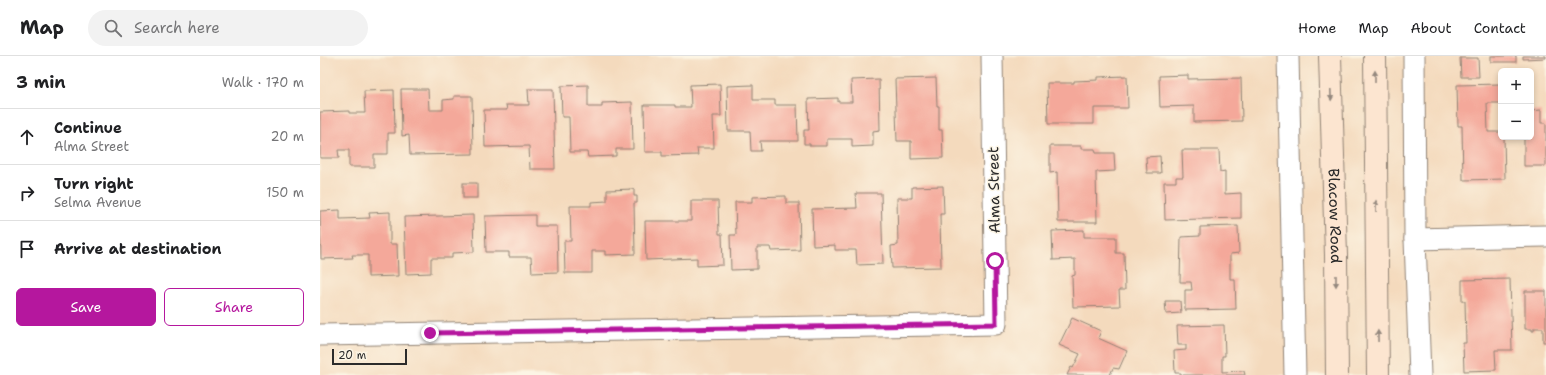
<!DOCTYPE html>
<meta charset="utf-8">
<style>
body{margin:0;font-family:"Shantell Sans",sans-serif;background:#f2f2f2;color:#202124}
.controls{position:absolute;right:12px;top:12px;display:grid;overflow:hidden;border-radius:6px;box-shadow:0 2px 6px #0003}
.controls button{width:36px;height:36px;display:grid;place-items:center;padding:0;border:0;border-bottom:1px solid #e0e0e0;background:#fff;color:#202124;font:20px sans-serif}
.scale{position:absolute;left:12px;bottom:10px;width:75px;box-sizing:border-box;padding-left:4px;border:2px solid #2b2b2b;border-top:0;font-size:11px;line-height:14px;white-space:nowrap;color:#2b2b2b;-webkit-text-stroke:3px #fcf5e5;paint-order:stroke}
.stop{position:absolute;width:12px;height:12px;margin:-9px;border:3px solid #b5179e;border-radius:50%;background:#fff}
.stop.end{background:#b5179e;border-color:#fff;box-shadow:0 1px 4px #0008}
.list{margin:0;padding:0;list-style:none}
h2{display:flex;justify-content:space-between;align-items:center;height:52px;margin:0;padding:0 16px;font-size:17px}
h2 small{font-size:13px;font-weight:400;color:#757577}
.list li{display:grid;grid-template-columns:26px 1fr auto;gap:12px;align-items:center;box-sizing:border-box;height:56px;padding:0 16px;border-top:1px solid #e0e0e0}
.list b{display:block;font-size:15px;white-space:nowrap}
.list p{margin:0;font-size:13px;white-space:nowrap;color:#757577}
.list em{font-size:13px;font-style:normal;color:#757577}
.actions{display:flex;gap:8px;padding:12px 16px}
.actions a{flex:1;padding:9px 0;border:1px solid #b5179e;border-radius:6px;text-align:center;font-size:14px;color:#b5179e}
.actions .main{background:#b5179e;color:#fff}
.icon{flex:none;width:22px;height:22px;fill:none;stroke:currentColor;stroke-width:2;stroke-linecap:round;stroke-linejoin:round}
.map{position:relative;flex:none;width:1226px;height:319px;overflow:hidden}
header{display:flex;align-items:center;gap:24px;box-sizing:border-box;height:56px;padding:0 20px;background:#fff;border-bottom:1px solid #e0e0e0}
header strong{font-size:19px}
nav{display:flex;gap:22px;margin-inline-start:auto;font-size:14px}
.search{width:280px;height:36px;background:#f2f2f2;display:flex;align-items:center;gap:10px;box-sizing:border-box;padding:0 14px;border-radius:22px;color:#757577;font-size:15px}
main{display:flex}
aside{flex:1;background:#fff}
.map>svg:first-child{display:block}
.building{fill:#f4a89a}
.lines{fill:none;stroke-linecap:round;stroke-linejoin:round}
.street-casing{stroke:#908274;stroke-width:23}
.secondary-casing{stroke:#908274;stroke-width:24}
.street{stroke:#fff;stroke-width:21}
.secondary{stroke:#fce5d0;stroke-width:22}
.oneway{fill:#94887e}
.route{stroke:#b5179e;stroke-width:5}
.labels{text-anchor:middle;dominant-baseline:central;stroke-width:3;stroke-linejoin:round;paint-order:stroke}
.street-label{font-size:15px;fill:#2b2b2b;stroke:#fcf5e5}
</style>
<header>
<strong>Map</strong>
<div class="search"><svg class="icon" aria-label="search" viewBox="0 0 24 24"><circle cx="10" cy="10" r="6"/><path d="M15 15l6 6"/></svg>Search here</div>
<nav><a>Home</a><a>Map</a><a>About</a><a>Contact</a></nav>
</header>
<main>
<aside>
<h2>3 min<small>Walk · 170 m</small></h2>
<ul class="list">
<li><svg class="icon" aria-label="ahead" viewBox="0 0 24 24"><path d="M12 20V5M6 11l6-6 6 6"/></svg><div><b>Continue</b><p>Alma Street</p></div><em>20 m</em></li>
<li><svg class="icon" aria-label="right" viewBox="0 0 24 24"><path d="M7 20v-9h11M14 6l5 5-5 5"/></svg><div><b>Turn right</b><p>Selma Avenue</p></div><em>150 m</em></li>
<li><svg class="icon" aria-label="arrive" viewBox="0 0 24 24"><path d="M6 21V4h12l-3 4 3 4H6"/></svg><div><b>Arrive at destination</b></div></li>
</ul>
<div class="actions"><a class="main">Save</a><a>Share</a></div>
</aside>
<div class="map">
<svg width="1226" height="319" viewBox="0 0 1226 319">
<rect width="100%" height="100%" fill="#fcf5e5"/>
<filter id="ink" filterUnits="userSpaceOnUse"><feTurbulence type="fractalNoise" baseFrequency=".025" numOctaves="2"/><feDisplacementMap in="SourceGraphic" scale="8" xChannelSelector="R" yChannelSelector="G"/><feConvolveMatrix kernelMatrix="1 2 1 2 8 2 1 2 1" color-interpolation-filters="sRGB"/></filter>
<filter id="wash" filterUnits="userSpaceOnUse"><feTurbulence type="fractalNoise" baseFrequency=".012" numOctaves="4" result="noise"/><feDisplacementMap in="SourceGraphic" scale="16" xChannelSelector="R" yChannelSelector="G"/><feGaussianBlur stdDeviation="0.9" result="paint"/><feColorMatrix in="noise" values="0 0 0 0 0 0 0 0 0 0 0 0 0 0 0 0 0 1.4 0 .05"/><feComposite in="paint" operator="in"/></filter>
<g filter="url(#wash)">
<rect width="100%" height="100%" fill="#f4dabd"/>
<g id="blocks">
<g class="building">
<rect x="1171" y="0" width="25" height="6"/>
<polygon points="1203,0 1226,0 1226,2 1203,3"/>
<polygon points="1140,2 1158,2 1159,21 1141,21"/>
<polygon points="868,19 868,23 921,22 922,65 874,66 874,50 840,51 839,20"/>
<polygon points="807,20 808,52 774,52 774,68 728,68 727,27 754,27 754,25 778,24 778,21"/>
<polygon points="616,22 617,50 619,50 619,74 622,74 623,102 591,103 591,85 577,85 575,23"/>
<polygon points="559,23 560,74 553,75 553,90 532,91 532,83 507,83 507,90 490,90 490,88 484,88 484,74 489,74 488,43 518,42 518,46 532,46 531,24"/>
<polygon points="400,28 401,60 393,60 394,92 377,92 378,99 342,100 342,96 325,96 324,49 355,49 355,51 371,51 370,29"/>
<polygon points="1181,28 1181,47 1167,47 1168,76 1181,76 1181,81 1184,81 1185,123 1143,124 1142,70 1138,70 1137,29"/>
<polygon points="268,29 268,51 282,51 282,47 312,46 313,93 296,93 296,100 268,101 267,96 250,96 249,61 242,61 241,30"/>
<polygon points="433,29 433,44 455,44 455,49 477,49 478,85 440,85 441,95 431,95 430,75 408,75 407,30"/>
<polygon points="81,33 108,33 109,54 123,54 123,44 134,43 134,40 152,40 153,98 90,99 89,79 82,80"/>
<polygon points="208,33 233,33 235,113 210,113 209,90 165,91 164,54 187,54 186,49 209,49"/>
<polygon points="74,34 75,77 68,77 68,98 54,98 54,111 29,111 29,94 18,94 19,102 0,102 0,56 29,55 29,57 45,57 44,35"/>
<polygon points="1221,54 1221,67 1226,67 1226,110 1204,110 1204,81 1211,81 1211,55"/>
<polygon points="730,90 761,90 761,93 775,93 776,97 794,97 795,115 776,116 777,166 738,166 737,116 730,117"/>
<polygon points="862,94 899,94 900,116 905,115 905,138 921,137 921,162 845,164 844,126 856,126 856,121 863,121"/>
<polygon points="840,100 841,117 827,117 826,101"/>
<rect x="143" y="127" width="14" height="15"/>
<polygon points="623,130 624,158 620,158 621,211 572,212 571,190 578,189 577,142 592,142 592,131"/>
<polygon points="314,133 314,140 317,140 317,147 314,147 315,198 285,199 285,195 272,195 272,217 245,217 244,185 251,185 250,150 271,150 271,146 287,145 287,134"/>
<polygon points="536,137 561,137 563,208 537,209 536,194 515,194 515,189 493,190 492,153 537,152"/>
<polygon points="466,140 466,147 479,147 480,194 451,195 450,191 437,191 437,213 411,214 410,179 416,179 415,146 432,146 432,141"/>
<polygon points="371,145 398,145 399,178 402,178 403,209 377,210 377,202 326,204 325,165 371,165"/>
<polygon points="20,154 20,163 50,162 49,157 70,156 70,188 77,188 78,220 48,221 48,199 32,199 33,202 1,203 0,155"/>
<polygon points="153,159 154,196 132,197 132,202 111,202 111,217 86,218 84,161"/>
<polygon points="215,159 215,170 237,170 238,216 212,217 211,201 189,201 189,196 166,196 165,160"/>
<polygon points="918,170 919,197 910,198 910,223 915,223 916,253 865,254 865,234 872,234 871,226 860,226 861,181 880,180 880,171"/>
<polygon points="764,174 764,181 796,181 796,197 804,197 805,234 799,234 800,250 753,251 752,220 755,219 755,203 733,204 732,175"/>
<polygon points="1190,223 1192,294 1175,294 1176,314 1144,315 1143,287 1146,287 1145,245 1142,245 1142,224"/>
<polygon points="1205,235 1226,235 1226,286 1223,286 1223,272 1214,272 1214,275 1212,275 1212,273 1205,273"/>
<polygon points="845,245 860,245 861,257 846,258"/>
<polygon points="752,262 781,275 778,282 807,295 799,313 793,312 790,319 747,319 751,311 753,312 760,298 739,289"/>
<polygon points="904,269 905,300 902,300 902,316 924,315 925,319 861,319 861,317 855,317 854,295 866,294 866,289 858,289 857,270"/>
</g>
</g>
</g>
<g filter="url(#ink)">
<use href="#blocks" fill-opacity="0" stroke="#908274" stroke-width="1"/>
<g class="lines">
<defs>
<g id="street">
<polyline points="968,0 975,319"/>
<polyline points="1094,0 1095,183 1100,319"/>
<polyline points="1095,183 1226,180"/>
<polyline points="0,279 676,268 672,0"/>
</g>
<g id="secondary">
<path id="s1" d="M1010 0 1016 199 1017 319"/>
<polyline points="1055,0 1058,319"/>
</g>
</defs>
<use href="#street" class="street-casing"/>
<use href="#secondary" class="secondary-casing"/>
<use href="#street" class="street"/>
<use href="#secondary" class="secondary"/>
</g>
<defs><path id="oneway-solid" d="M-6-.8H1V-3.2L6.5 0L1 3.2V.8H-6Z"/></defs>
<g class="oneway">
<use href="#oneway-solid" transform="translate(1055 20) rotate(-90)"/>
<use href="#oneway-solid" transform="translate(1011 39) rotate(88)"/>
<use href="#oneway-solid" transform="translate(1056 150) rotate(-90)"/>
<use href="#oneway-solid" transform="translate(1016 225) rotate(90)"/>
<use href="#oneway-solid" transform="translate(1058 280) rotate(-91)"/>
</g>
</g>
<g class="lines" filter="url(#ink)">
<polyline class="route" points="110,277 676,268 675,205"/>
</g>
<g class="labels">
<g class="street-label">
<text transform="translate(674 134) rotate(-91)">Alma Street</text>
<text stroke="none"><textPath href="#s1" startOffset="160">Blacow Road</textPath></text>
</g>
</g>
</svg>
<div class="controls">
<button>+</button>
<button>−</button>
</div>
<div class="scale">20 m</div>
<div class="stop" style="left:675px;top:205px"></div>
<div class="stop end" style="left:110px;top:277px"></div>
</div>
</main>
